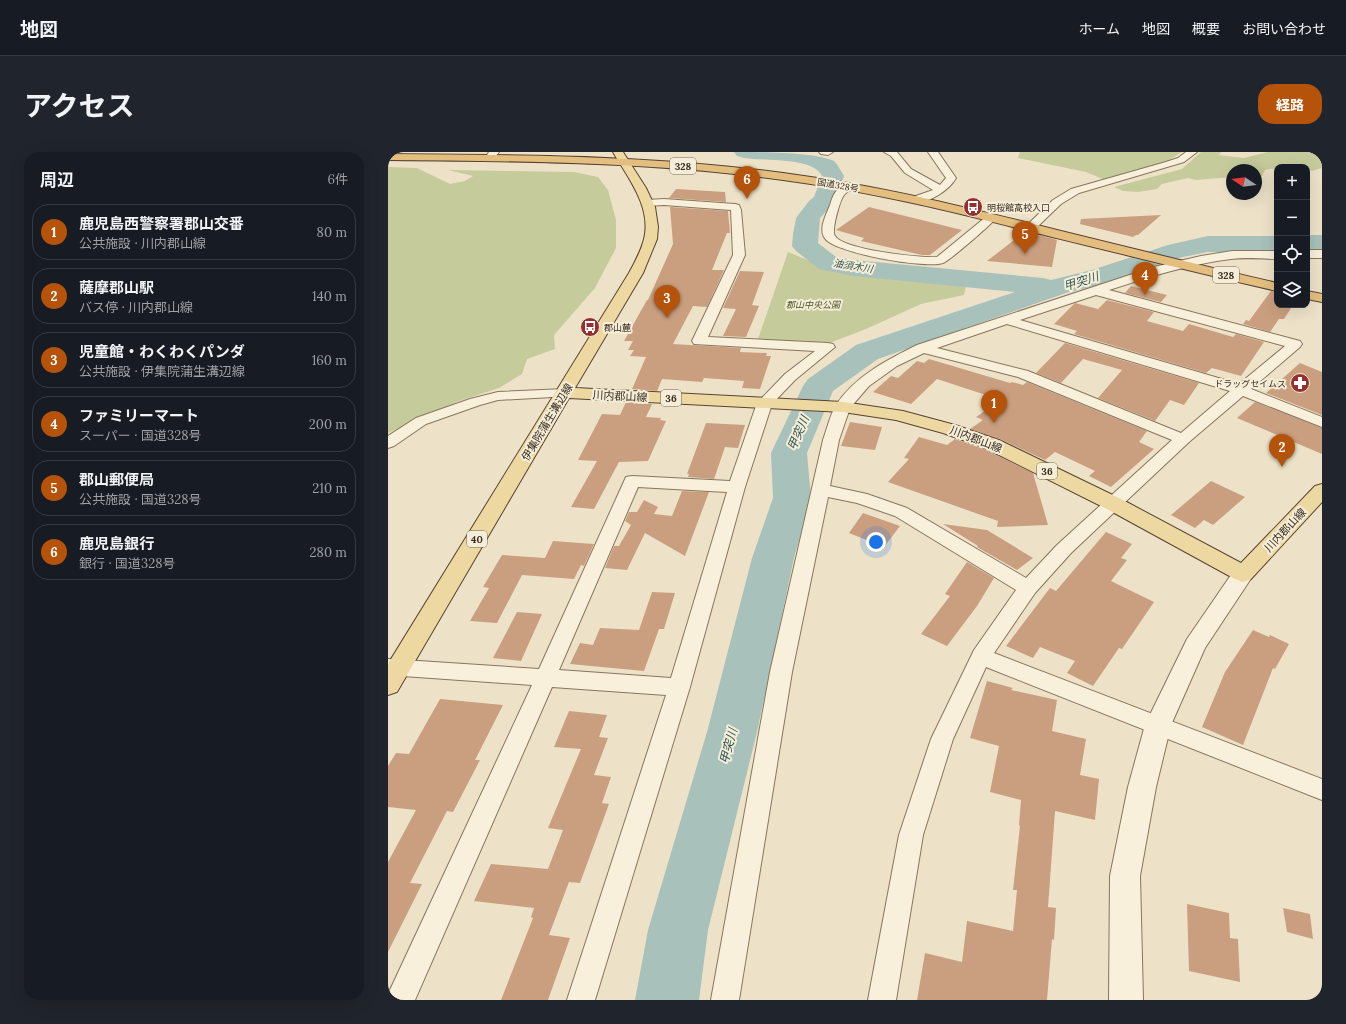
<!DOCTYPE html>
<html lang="ja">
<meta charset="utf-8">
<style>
body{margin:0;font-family:Lora,"Noto Sans JP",serif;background:#20242c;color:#f1f3f6}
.controls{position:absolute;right:12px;top:12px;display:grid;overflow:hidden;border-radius:8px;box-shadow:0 4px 16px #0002}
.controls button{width:36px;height:36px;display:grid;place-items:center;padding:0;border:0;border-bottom:1px solid #363941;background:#171b24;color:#f1f3f6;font:20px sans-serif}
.compass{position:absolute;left:838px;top:12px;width:36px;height:36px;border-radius:50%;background:#171b24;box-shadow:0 4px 16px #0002;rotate:283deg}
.you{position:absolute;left:488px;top:390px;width:14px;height:14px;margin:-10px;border:3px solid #fff;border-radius:50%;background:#1a73e8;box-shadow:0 0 0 6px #1a73e833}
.badge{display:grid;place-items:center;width:26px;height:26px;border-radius:50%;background:#b45309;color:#fff;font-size:13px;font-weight:700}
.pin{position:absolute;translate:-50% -33px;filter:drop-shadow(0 1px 2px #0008)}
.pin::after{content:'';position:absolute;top:21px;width:14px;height:12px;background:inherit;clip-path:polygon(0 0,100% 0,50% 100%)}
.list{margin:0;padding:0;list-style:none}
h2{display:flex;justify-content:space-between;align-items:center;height:52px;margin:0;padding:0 16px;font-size:17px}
h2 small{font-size:13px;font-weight:400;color:#9ea1a6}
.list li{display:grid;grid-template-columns:26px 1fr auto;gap:12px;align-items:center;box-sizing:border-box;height:56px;margin:0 8px 8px;padding:0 8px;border:1px solid #363941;border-radius:16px}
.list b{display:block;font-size:15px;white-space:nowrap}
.list p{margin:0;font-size:13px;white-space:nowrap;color:#9ea1a6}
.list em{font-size:13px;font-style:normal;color:#9ea1a6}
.icon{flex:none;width:22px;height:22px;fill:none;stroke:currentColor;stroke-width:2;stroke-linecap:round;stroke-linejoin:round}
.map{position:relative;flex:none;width:934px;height:848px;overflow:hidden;border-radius:16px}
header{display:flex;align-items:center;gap:24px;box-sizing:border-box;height:56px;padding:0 20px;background:#171b24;border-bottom:1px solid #363941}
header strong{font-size:19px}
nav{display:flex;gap:22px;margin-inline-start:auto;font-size:14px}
.intro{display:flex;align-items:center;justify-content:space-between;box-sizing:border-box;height:96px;padding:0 24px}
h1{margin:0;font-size:28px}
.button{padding:10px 18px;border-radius:16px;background:#b45309;color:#fff;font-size:14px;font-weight:700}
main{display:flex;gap:24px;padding:0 24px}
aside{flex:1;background:#171b24;border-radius:16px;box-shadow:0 4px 16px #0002}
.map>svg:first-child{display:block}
.green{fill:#c5cb9b}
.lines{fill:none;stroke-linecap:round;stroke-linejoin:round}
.river{fill:#a8c1ba;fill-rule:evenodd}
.building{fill:#ca9f7f}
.minor-casing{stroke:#88755d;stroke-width:2}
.tertiary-casing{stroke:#88755d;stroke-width:2}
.primary-casing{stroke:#574331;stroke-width:2}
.trunk-casing{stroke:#574331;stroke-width:2}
.minor{fill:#f8f0db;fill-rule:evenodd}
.tertiary{fill:#f8f0db;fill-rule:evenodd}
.primary{fill:#eed8a1;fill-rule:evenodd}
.trunk{fill:#e3be7e;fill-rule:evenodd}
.labels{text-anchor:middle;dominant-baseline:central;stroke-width:4;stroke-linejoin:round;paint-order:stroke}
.far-street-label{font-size:9px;fill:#392d20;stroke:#f5edd7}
.far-poi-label{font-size:9px;fill:#392d20;stroke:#f5edd7;text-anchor:start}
.far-park-label{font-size:9px;font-style:italic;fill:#495528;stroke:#f5edd7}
.shield{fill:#f5edd7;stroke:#716757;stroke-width:1}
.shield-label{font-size:10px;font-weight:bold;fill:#392d20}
.far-water-label{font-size:10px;font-style:italic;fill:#305856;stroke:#f5edd7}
.street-label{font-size:11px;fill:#392d20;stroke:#f5edd7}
.water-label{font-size:12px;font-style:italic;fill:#305856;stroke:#f5edd7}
</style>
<header>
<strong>地図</strong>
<nav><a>ホーム</a><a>地図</a><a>概要</a><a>お問い合わせ</a></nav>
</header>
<div class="intro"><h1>アクセス</h1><a class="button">経路</a></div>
<main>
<aside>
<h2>周辺<small>6件</small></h2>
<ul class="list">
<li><span class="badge">1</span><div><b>鹿児島西警察署郡山交番</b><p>公共施設 · 川内郡山線</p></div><em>80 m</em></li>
<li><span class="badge">2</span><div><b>薩摩郡山駅</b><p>バス停 · 川内郡山線</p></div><em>140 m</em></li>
<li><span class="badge">3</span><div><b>児童館・わくわくパンダ</b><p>公共施設 · 伊集院蒲生溝辺線</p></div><em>160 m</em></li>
<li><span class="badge">4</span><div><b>ファミリーマート</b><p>スーパー · 国道328号</p></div><em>200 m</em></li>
<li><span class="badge">5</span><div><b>郡山郵便局</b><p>公共施設 · 国道328号</p></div><em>210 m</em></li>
<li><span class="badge">6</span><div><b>鹿児島銀行</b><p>銀行 · 国道328号</p></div><em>280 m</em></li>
</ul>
</aside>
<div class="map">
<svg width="934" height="848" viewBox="0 0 934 848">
<rect width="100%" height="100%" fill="#ede2c8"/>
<g class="green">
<polygon points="632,0 794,0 780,9 717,28 698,20 630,6"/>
<polygon points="813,0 833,0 831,3 856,6 880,0 934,0 934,16 924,19 919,18 919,15 889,15 889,16 877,18 874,24 868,24 868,18 844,18 844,25 808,28 800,26 774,32 769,37 750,40 735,39 726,35 794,17"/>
<polygon points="0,15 29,16 62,32 77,29 85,24 60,18 186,20 210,25 220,38 228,68 228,96 207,136 166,183 167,197 139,207 134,222 111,236 71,249 0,281"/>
<polygon points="400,100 439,116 578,134 576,143 533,152 478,177 439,192 370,187"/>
</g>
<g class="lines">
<g class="river">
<path d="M346 0C369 0 428 0 446 9 450 13 453 19 456 24L448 49 432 66 430 91 448 105 466 108 655 126 663 128 704 118 780 93 820 84H889V100H820L795 105 723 130 678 141 490 207 445 239 419 301 423 346 406 406 369 580 320 778 311 848H247L260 778 319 580 364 406 385 346 383 301 415 234 420 227 468 193 627 140 466 124 431 117 408 99 404 94 405 82 408 66 421 49 426 45 434 24C425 5 375 9 356 6L349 4Z"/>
<rect x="919" y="83" width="15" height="16"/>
</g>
</g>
<g class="building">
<polygon points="288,37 337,40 338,50 281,46"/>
<polygon points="282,55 340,59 342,81 339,81 324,118 336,118 319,155 305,154 285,192 353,196 352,200 379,201 378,204 383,204 372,237 354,236 356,229 316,226 314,230 274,227 269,239 244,237 258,205 242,204 246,198 240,198 245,189 236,189 259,148 260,148 285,92"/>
<polygon points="481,55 574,78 542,103 534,103 473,89 476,86 448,78"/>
<polygon points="773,63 750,83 748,83 745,85 692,72 693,67"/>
<polygon points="651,83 669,88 664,115 599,109 630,85 644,88"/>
<polygon points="352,119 376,120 364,153 371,154 358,185 335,184 348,157 335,156"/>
<polygon points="743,134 779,143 773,150 737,141"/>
<polygon points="883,139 889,140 889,153 905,153 896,167 891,167 882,180 855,172 858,168 861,169"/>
<polygon points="719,148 766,160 759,169 795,179 801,172 845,185 848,182 876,190 853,224 824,216 818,221 686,182 689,179 666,172 687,151 710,157"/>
<polygon points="677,191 811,231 796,253 782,248 767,269 710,246 734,218 695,207 673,231 648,221"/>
<polygon points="541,207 622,231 624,230 635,233 639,230 759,279 751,290 766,297 723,335 701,324 707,319 667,300 657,308 612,287 582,277 595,268 588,265 613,248 549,227 523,252 485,240 503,224 510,226 529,209 536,211"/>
<polygon points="912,211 934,220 934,263 878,241"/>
<polygon points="238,250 264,252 258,265 273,266 272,268 278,269 260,309 231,310 206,357 183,355 209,309 190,308 214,262 232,263"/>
<polygon points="867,250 934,276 934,302 849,266"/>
<polygon points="462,270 494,275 487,298 453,294"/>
<polygon points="318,271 357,273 350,296 337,295 326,327 300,325 301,322 299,322"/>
<polygon points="531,285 559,293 567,287 596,297 645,321 660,373 609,375 610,369 500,330 521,307 516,306"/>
<polygon points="823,329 857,345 825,373 816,368 807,376 783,363"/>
<polygon points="294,339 321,340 297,404 257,381 239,418 217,416 226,394 231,394 243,373 237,369 241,360 249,360 256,348 270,355 266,362 284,364"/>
<polygon points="475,361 512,374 496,395 461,381"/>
<polygon points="555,372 599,378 645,406 629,418 589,395 590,394"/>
<polygon points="718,380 744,392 733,406 739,408 723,429 766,450 734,497 731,496 705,534 679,521 687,509 652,495 645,506 618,494 662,436 668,439"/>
<polygon points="165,389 206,392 196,414 193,413 186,427 134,423 109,471 82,469 101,436 95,435 114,403 157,406"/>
<polygon points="579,410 606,426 589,454 559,494 533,482 562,444 557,442"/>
<polygon points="264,440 287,441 276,477 271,477 256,519 182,512 192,491 205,493 212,476 251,478"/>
<polygon points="129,460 154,462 133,509 105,506"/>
<polygon points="865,478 881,485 882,483 901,492 887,517 885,516 855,593 814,575 837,520"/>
<polygon points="599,529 625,536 623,538 669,548 664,579 698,587 692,623 711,627 707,668 667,659 660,755 668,756 666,788 664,787 659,848 529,848 537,801 574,810 579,769 625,779 629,738 625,738 632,674 631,673 633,648 602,640 611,594 582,586"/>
<polygon points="52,547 115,553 87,608 92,608 65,660 59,659 22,731 34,732 0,800 0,710 28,658 0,655 0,614 8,601 21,602"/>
<polygon points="181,559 219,563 211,585 220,586 206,623 223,625 214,651 221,652 192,731 181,730 161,783 182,786 160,848 113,848 145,766 143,765 146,756 86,749 103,712 160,717 175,678 160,676 193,597 166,595"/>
<polygon points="799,752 841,761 842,786 850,787 852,830 801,819"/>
<polygon points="895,756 922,762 925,787 899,780"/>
</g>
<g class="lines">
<defs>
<g id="minor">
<polygon points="101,0 111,0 105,8 102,9 97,6"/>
<polygon points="431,0 445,0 440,3 433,2"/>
<path d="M496 0H509L523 17 552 33 558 26 540 0H550L568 26C561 39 537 54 522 50L521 48 522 46 545 38 517 21 503 4Z"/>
<polygon points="798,0 809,0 796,10 691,41 673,52 647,77 643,78 637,75 665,48 683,37 778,10 790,6"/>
<path d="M460 32 465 35C463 38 458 40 456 43 452 48 443 79 447 84 456 98 532 106 549 105L599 64 603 63 608 66C604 72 561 109 555 111 539 117 443 101 436 85 431 76 438 63 442 53 445 43 448 35 460 32Z"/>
<path d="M276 47 347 52 351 53 353 58 357 103 320 185 440 191 445 192 447 195 407 228 384 252 357 335 302 535 207 848H179L278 543 164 535 27 848H0L2 838 144 533 0 523V507L151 517 238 325 244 324 342 329 369 251 397 222 427 199 306 192 304 189 345 103 343 58 276 53 259 54 254 51 259 48ZM250 335 339 340 283 526 171 518Z"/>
<rect x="919" y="98" width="15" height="8"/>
<path d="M844 99H889V107C874 107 858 105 843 107 801 112 761 125 721 138L912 189 914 192 912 195 863 237 934 265V275L855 244 801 290 683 401 647 441 606 501 934 627V648L598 515 565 587 535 683 508 848H480L511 683 543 587 586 498 628 438 507 364 469 351 440 345 404 520 351 848H323L382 520 435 288C439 277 442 263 448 253 467 224 499 208 529 193L766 115 813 104ZM708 143 897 194 851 232 632 168ZM619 172 842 239 793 281 640 219 549 196ZM536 201 630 225 784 288 669 393 638 426 519 356 479 342 442 334 451 288 462 256 481 234 509 214Z"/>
<polygon points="177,237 182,238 184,241 182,244 110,248 92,253 38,272 6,294 0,296 0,284 28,266 82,247 110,240"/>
</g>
<polygon id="tertiary" points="855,414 863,417 866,422 817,496 783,573 768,635 752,724 755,848 721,848 722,724 740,635 757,573 799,487 847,417"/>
<path id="primary" d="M225 0H235L258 36 267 55 270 75 269 87 255 121 187 236 455 250 515 259 567 273 611 288 733 347 853 411 927 334 934 332V350L863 427 855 430 847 427 719 357 597 296 555 281 508 268 455 260 181 246 9 540 0 543V512L241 121C247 110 253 99 256 87 264 55 240 26 225 0Z"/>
<g id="trunk">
<path d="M0 2C139 3 278 3 416 24 501 36 585 57 669 78 742 96 815 114 889 131V139C814 122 739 103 664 85 582 64 500 43 416 31 279 10 139 9 0 8Z"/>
<polygon points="919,139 934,142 934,150 919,147"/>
</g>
</defs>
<use href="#minor" class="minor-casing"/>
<use href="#tertiary" class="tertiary-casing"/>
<use href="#primary" class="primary-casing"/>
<use href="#trunk" class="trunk-casing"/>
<use href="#minor" class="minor"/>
<use href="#tertiary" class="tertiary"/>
<use href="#primary" class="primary"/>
<use href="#trunk" class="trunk"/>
</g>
<defs>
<symbol id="bus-disc" viewBox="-11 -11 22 22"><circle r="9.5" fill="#95302f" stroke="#f5edd7"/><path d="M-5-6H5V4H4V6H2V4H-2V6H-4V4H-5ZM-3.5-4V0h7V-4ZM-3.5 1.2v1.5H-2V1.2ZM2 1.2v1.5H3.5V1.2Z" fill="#fff"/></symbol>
<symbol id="pharmacy-disc" viewBox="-11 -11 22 22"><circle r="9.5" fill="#95302f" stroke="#f5edd7"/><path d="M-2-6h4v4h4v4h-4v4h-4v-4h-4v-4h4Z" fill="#fff"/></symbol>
</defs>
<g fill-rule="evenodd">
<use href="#bus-disc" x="574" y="44" width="22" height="22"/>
<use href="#bus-disc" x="191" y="164" width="22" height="22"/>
<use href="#pharmacy-disc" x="901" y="220" width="22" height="22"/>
</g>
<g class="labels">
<g class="far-street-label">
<text transform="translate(450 33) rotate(10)">国道328号</text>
</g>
<g class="far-poi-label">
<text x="599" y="55">明桜館高校入口</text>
<text x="216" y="175">郡山麓</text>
<text x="898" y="231" text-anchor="end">ドラッグセイムス</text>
</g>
<g class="far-park-label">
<text x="425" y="152">郡山中央公園</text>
</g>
<g class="shield">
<rect x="282" y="6" width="26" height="16" rx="3"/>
<rect x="825" y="115" width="26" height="16" rx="3"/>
<rect x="273" y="238" width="20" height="16" rx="3"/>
<rect x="649" y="311" width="20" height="16" rx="3"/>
<rect x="79" y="379" width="20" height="16" rx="3"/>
</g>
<g class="shield-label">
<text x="295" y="14">328</text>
<text x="838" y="123">328</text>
<text x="283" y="246">36</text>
<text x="659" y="319">36</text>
<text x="89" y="387">40</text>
</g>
<g class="far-water-label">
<text transform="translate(465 114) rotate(9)">油須木川</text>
</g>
<g class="street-label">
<text transform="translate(232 244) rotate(3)">川内郡山線</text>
<text transform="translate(159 270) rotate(-59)">伊集院蒲生溝辺線</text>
<text transform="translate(588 287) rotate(21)">川内郡山線</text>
<text transform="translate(897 378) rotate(-47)">川内郡山線</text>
</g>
<g class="water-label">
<text transform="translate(693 129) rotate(-18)">甲突川</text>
<text transform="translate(410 281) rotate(-67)">甲突川</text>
<text transform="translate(340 594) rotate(-75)">甲突川</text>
</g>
</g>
</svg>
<div class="controls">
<button>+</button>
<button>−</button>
<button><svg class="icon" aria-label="locate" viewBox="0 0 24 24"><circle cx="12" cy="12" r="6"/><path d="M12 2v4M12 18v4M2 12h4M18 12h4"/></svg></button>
<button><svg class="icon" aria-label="layers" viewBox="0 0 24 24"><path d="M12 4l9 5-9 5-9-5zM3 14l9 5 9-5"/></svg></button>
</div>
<svg class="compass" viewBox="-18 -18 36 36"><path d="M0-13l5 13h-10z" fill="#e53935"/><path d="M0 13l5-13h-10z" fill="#9ea1a6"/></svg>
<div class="you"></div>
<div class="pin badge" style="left:606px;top:271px">1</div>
<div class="pin badge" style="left:894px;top:315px">2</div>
<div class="pin badge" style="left:279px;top:166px">3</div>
<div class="pin badge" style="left:757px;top:143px">4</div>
<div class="pin badge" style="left:637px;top:102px">5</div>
<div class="pin badge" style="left:359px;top:47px">6</div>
</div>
</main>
